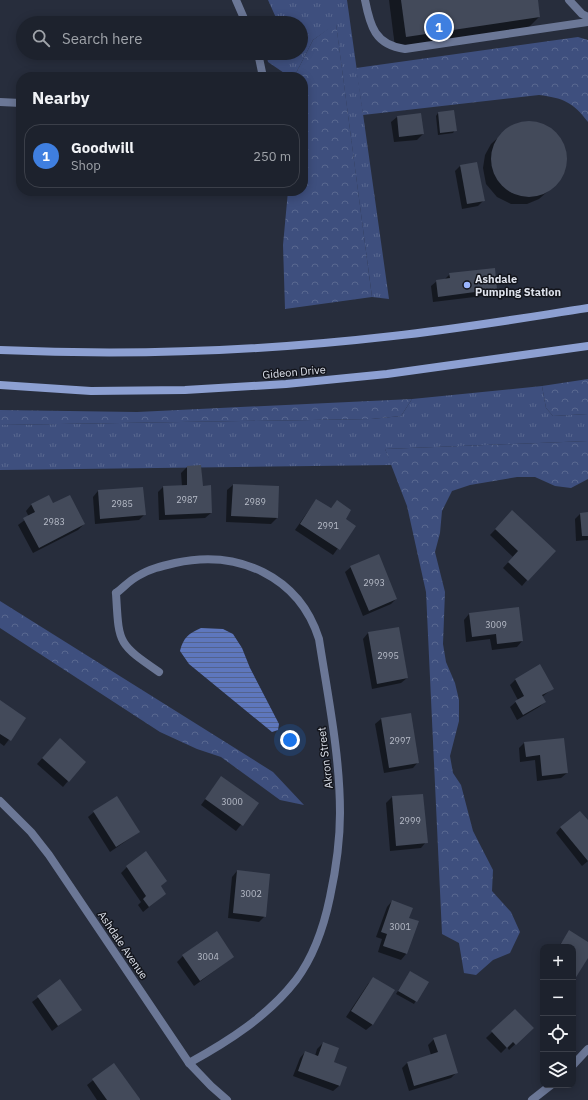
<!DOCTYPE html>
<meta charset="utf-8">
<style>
body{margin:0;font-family:"IBM Plex Sans",sans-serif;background:#2a2f39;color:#f1f3f6}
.controls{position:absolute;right:12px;bottom:12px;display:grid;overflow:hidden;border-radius:8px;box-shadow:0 2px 10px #0003}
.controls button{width:36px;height:36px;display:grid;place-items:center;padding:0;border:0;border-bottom:1px solid #3b3f49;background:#1d222d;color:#f1f3f6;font:20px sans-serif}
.you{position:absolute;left:290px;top:740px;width:14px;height:14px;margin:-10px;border:3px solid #fff;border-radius:50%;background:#1a73e8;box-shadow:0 0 0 6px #1a73e833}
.badge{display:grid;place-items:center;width:26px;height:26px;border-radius:50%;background:#9ab5fd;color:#fff;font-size:13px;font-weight:700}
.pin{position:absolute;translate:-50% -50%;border:2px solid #fff;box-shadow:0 1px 4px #0006}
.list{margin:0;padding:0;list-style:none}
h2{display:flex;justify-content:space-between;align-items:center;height:52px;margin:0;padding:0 16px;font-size:17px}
h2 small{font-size:13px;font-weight:400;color:#a0a4aa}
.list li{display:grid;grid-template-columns:26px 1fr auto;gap:12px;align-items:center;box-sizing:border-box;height:64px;margin:0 8px 8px;padding:0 8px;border:1px solid #3b3f49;border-radius:16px}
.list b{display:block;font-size:15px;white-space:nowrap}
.list p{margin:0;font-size:13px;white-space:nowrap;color:#a0a4aa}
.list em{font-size:13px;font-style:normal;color:#a0a4aa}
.icon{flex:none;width:22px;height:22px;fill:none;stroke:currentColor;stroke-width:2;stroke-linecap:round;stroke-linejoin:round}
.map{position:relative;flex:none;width:588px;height:1100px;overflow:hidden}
.search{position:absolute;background:#1d222d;box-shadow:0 2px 10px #0003;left:16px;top:16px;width:292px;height:44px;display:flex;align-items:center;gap:10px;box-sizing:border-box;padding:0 14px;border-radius:22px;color:#a0a4aa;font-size:15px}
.panel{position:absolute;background:#1d222d;box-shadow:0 2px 10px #0003;left:16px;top:72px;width:292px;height:124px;border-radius:16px}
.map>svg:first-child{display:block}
.grass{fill:url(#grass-tufts)}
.forest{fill:url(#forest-crowns)}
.water{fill:url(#water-rules)}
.shadow{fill:#0007}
.building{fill:#434a5a}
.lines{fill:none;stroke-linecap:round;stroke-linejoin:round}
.lane{stroke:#6b7796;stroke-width:8}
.street{stroke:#6b7796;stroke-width:8}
.secondary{stroke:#8da0d2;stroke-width:8}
.poi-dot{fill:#9ab5fd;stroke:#13151c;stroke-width:1.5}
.labels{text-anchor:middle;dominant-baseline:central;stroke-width:3;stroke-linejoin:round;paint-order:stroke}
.number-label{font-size:9px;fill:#b7bcc8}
.poi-label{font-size:11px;font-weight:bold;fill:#dee2ec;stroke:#13151c;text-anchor:start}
.street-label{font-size:11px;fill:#dee2ec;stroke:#13151c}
</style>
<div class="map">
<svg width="588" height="1100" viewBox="0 0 588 1100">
<defs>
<pattern id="grass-tufts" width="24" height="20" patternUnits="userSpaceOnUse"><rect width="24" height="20" fill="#3e4f7e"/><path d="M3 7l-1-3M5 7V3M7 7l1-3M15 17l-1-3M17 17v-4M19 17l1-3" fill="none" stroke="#596890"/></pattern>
<pattern id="forest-crowns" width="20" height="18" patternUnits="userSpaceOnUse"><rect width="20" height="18" fill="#3e4f7e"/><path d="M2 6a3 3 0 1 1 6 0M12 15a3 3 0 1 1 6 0" fill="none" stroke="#596890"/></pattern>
<pattern id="water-rules" width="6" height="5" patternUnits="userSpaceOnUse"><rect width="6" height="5" fill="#5e77bd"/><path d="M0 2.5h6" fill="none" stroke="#53638e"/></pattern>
</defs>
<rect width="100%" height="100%" fill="#272d3c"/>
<g class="grass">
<polygon points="268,0 347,0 389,299 372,297 336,24 313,40 294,77 290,77 268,62 266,53 301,53 301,23 271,23 277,20"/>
<polygon points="542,386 546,408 553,416 588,414 588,441 385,449 392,465 0,470 0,425 371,419 401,416 412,399"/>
</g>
<g class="forest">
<polygon points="336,23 372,297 285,309 283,245 288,191 303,191 303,77 294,77 313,40"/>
<path d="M578 37 588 40V122C573 102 563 98 539 95L363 115 356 68Z"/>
<polygon points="588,379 588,414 553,416 546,408 542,386"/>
<polygon points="412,399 401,416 371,419 0,425 0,410 137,412"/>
<polygon points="588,441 588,479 571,488 555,486 535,477 517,477 470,485 452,491 442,511 440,533 435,552 445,592 443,644 446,662 455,683 459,700 459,721 450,756 453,773 461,785 473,831 493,870 492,891 511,912 520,932 510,953 493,960 476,975 464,973 459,943 442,934 426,592 407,506 385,449"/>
<polygon points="0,601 273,772 304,805 280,800 221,757 197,749 160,732 0,628"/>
</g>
<path class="water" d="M201 628 223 629 233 634 242 648 250 668 279 724 278 730 272 732 189 664 180 651C183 638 189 633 201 628Z"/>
<g class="shadow">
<polygon points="389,0 537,0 539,17 528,28 395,47"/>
<polygon points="438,113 455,130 453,133 438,135 436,116"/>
<polygon points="420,114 423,134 417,140 394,142 391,122 397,117"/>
<polygon points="522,123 538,123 553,131 561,141 565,154 564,170 558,182 539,199 527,204 511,204 497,197 486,184 483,168 485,155 491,144 510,127"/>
<polygon points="460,166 484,200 478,206 462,209 455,171"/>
<polygon points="450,274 496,289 491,295 433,302 431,286 437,281 444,280"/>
<polygon points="201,466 202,487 211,513 205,518 159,520 158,492 163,487 182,486 181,473 187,467"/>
<polygon points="233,485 278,487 277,518 271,524 226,522 227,490"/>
<polygon points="98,491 144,515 139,520 95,524 93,497"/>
<polygon points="48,496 52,505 84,524 78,530 33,553 18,525 29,517 26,511 31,505"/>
<polygon points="316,500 330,509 337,501 344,519 354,526 333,555 295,530"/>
<polygon points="512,512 527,580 522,586 503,568 513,557 490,535"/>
<polygon points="588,513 588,540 576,541 575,519 580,514"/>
<polygon points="351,567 396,599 391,604 363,616 345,572"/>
<polygon points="469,614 522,641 517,647 492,650 490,639 466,642 464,620"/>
<polygon points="368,633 407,678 401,683 372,689 363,639"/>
<polygon points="540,666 553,688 542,697 545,702 539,707 517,720 510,707 518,700 510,685 515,680"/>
<polygon points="0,701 25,719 4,746 0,743"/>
<polygon points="410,714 418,762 413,768 384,773 375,724 381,719"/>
<polygon points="524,743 567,773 561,778 537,781 535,760 520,762 519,748"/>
<polygon points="54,745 68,781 63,787 37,764"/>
<polygon points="221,778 257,804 236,831 201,805"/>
<polygon points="422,795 426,842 421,848 390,851 386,803 392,797"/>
<polygon points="94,812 139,832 110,852 88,817"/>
<polygon points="588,822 588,861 582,866 556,833 561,827"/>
<polygon points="127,867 166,881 160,887 165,894 143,912 138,905 141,902 121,873"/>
<polygon points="237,871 265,916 259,922 228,918 232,877"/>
<polygon points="392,901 408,919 417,922 406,954 401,960 378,952 382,939 376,937 387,907"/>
<polygon points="570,932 588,943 588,956 573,980 573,947 558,947"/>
<polygon points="183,956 233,957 194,986 177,962"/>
<polygon points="410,972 427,982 414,1004 396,994"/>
<polygon points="374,978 394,991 372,1025 366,1030 346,1017 368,984"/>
<polygon points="60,981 80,1009 52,1031 32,1002"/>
<polygon points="515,1010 532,1028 509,1050 507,1047 501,1053 486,1038"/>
<polygon points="434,1039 456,1073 451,1078 409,1091 402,1068 408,1062 431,1055 428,1045"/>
<polygon points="323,1043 333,1062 346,1067 339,1086 333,1091 293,1076 300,1058 305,1052 315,1056 317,1049"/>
<polygon points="114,1064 138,1100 97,1100 87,1085"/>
</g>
<g class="building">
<polygon points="401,0 538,0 540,17 406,37"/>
<polygon points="454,110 457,131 440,133 438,112"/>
<polygon points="421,113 424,134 399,137 397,116"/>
<circle cx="529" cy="159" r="38"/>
<polygon points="477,162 485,201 467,204 460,165"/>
<polygon points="495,268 497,289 438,297 436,280 450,278 449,273"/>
<polygon points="201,465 203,486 211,485 212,513 165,515 163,486 187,485 187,466"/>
<polygon points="233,484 279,486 278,518 231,516"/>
<polygon points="143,487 146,515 100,519 98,490"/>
<polygon points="49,495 53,503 70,495 85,524 39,548 23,518 35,512 31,504"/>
<polygon points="316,499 331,508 337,500 351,510 346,519 356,526 340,550 300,524"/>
<polygon points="512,510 556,551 528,581 508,562 518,551 495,529"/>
<polygon points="588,512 588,536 582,536 580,513"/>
<polygon points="379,554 397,599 369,611 350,566"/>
<polygon points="519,607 523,641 497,644 496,634 472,637 469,613"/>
<polygon points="399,627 408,678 377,684 368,632"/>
<polygon points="540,664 554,689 542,695 546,702 523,715 515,701 524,696 515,679"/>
<polygon points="0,700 26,718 11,741 0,734"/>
<polygon points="411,713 419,763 389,768 381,718"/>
<polygon points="60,738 86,762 69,782 42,758"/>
<polygon points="564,738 568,773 542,776 540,755 526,757 524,742"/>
<polygon points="221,776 259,803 243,826 205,799"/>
<polygon points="423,794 428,843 396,846 392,796"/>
<polygon points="117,796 140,832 116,847 93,811"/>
<polygon points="580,811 588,820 588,861 560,827"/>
<polygon points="146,851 167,881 161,886 166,894 149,907 143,899 146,896 126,866"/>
<polygon points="237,870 270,874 266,917 233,913"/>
<polygon points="392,900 413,908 409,918 419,921 407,954 383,946 387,934 381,932"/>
<polygon points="569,930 588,942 588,958 573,982 573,947 559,947"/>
<polygon points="217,931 234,957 200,981 182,955"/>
<polygon points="410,971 429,982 417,1002 398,991"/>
<polygon points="373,977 395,990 373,1025 351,1011"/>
<polygon points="60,979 82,1010 58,1026 37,996"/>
<polygon points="515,1009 534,1028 516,1045 513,1042 507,1048 491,1031"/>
<polygon points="446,1034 458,1073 414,1086 407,1062 438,1052 433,1038"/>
<polygon points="323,1042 339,1048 334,1062 347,1067 340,1086 298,1071 305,1051 318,1056"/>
<polygon points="114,1063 140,1099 140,1100 107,1100 92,1079"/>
</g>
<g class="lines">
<g class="lane">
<polyline points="236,0 246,23"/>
<path d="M365 0C370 26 375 45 405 49L588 22"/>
<polyline points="569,0 582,14 588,17"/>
<polyline points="258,53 263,77"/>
<polyline points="0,102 21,103"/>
<path d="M116 593C119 644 117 643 159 672"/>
</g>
<g class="street">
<path d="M116 593C123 588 130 580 138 576 149 569 162 566 175 563 238 549 299 576 319 639 328 697 340 755 340 813 340 841 336 869 330 897 324 926 314 956 296 980 268 1016 229 1041 189 1063"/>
<polyline points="0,801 31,832 49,855 189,1063 211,1086 227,1100"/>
<polyline points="573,1065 588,1049"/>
<polyline points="532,1100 551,1085"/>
</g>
<g class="secondary">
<path d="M0 350C131 356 263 351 393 336 458 329 523 318 588 308"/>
<polyline points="0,385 91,391 185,390 286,384 387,374 588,346"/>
</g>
</g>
<circle class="poi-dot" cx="467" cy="285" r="4"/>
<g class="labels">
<g class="number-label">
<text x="187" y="499">2987</text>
<text x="255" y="501">2989</text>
<text x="122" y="503">2985</text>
<text x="54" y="521">2983</text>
<text x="328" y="525">2991</text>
<text x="374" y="582">2993</text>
<text x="496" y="624">3009</text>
<text x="388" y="655">2995</text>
<text x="400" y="740">2997</text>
<text x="232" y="801">3000</text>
<text x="410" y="820">2999</text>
<text x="251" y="893">3002</text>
<text x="400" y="926">3001</text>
<text x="208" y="956">3004</text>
</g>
<g class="poi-label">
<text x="475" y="279">Ashdale<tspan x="475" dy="13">Pumping Station</tspan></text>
</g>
<g class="street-label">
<text transform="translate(294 372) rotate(-5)">Gideon Drive</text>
<text transform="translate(325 758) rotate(-97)">Akron Street</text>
<text transform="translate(123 945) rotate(56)">Ashdale Avenue</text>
</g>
</g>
</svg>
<div class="controls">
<button>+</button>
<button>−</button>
<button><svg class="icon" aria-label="locate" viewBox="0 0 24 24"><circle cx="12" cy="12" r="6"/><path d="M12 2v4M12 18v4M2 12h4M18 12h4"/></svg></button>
<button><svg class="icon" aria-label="layers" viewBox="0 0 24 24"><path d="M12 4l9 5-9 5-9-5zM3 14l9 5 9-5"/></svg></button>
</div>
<div class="you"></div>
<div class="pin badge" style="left:439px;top:27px;background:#3f7fe0">1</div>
<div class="search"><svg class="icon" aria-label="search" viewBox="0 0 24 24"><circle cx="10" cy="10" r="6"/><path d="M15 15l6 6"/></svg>Search here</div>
<section class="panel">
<h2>Nearby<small></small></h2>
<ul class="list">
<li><span class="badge" style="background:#3f7fe0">1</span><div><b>Goodwill</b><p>Shop</p></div><em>250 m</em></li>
</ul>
</section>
</div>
